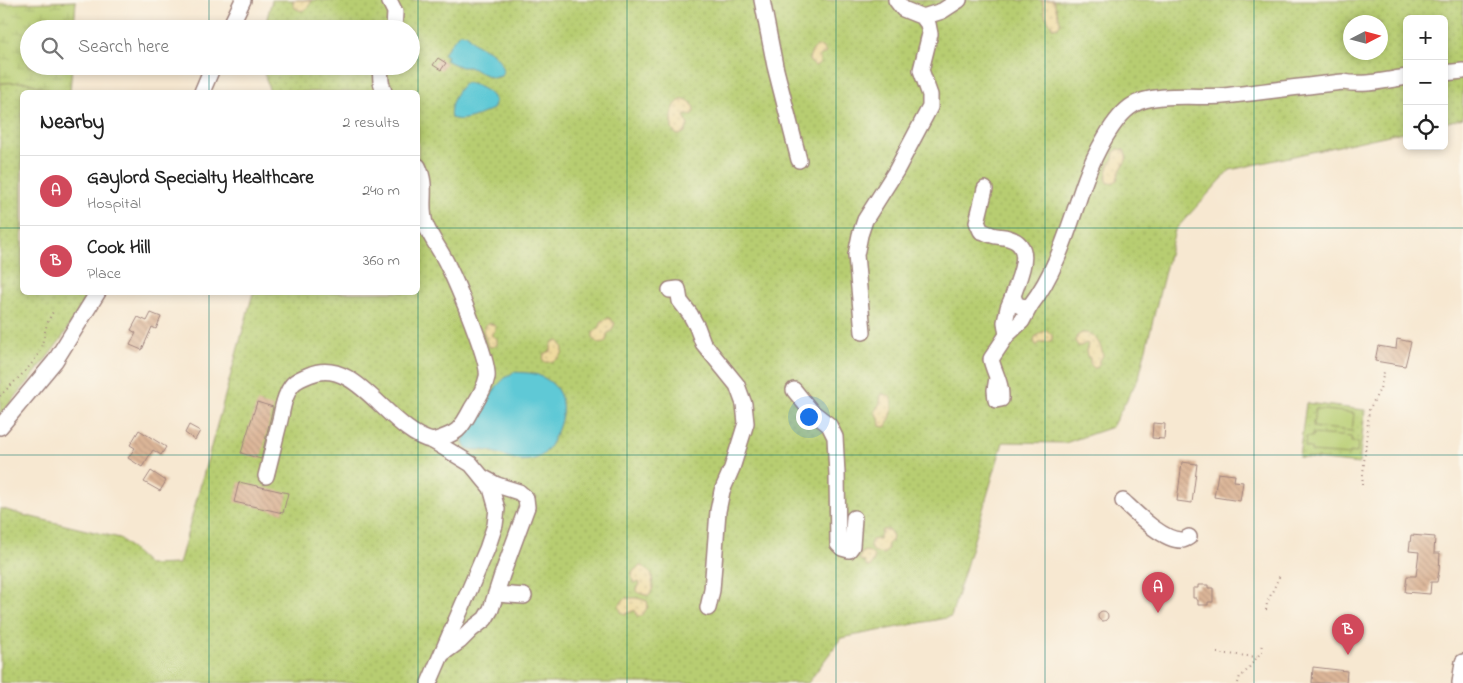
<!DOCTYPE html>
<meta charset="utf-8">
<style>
body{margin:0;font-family:"Indie Flower",sans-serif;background:#f6f6f6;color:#222}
.controls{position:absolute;right:15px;top:15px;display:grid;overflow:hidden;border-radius:8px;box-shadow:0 2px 8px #0003}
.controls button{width:45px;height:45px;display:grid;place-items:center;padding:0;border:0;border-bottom:1px solid #e0e0e0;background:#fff;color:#222;font:25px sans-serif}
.compass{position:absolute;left:1343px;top:15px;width:45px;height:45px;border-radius:50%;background:#fff;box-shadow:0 2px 8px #0003;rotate:84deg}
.you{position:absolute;left:808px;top:416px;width:18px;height:18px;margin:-12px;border:4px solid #fff;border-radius:50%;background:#1a73e8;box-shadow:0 0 0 8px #1a73e833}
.badge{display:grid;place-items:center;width:32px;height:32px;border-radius:50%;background:#d1495b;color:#fff;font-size:16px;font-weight:700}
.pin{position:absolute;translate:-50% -41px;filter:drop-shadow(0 1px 2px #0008)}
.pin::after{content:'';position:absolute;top:26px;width:18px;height:15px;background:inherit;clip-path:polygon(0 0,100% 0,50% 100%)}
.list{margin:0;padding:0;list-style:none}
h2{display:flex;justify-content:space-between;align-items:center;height:65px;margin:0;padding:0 20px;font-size:21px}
h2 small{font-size:16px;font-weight:400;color:#767676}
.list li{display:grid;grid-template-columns:32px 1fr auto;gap:15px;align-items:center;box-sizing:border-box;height:70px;padding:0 20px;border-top:1px solid #e0e0e0}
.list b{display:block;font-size:19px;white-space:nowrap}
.list p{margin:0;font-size:16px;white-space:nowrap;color:#767676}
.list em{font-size:16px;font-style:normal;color:#767676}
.icon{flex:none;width:28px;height:28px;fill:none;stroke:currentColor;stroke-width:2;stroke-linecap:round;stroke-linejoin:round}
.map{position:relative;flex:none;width:1463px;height:683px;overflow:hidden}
.search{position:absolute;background:#fff;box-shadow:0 2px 8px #0003;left:20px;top:20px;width:400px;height:55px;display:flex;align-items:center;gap:12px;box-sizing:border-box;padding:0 18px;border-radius:28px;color:#767676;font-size:19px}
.panel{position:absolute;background:#fff;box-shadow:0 2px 8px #0003;left:20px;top:90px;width:400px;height:205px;border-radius:8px}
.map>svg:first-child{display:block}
.grass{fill:url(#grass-dots);stroke:#80764e;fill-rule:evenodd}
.wetland{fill:url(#wetland-marsh);stroke:#80764e}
.sand{fill:url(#sand-dots);stroke:#9c7c64}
.garden{fill:#b7cd71;stroke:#80764e}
.water{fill:#5ec9d6;stroke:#547480}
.building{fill:url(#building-back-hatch)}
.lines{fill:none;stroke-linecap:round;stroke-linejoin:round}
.minor-casing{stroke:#a0847e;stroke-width:18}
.path{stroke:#a0847e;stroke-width:2;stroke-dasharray:1 4;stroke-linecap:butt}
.minor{stroke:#fff;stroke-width:15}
.grid{fill:none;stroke:#0f766e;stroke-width:1;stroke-opacity:0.55}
</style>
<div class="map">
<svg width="1463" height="683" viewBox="0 0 1463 683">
<defs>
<pattern id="grass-dots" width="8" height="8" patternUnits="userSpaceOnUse" patternTransform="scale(1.25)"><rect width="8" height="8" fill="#b7cd71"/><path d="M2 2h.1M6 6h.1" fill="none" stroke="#9fb062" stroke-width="1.8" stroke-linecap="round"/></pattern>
<pattern id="wetland-marsh" width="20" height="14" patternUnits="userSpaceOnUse" patternTransform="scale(1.25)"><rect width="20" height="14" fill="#b7cd71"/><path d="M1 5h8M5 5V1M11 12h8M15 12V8" fill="none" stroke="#9fb062"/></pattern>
<pattern id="sand-dots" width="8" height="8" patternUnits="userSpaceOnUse" patternTransform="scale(1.25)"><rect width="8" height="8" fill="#eeda9e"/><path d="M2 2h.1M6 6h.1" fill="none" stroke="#cebb88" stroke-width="1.8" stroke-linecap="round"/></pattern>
<pattern id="building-back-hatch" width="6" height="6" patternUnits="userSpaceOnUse" patternTransform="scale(1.25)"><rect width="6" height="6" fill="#dcb698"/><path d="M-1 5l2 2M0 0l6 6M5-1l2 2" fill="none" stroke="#be9c83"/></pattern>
</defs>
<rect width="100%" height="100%" fill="#fbf7ec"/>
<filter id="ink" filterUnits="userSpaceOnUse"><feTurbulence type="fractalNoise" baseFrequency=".02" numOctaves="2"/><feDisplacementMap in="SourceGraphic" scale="10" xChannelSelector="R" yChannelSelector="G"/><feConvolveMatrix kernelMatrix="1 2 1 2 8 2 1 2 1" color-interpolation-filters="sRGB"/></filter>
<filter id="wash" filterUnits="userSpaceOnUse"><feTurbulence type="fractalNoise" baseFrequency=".0096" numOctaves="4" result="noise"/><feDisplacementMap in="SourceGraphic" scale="20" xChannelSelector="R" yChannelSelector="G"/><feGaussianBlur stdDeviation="1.12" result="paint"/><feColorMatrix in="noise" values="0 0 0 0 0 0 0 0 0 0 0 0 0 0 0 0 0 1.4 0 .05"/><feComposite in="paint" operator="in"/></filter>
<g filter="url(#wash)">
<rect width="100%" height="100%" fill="#f7e8d1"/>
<g class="grass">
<path d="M272 0H1463V118L1444 123V19H1407V131L1230 170 1175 230 1139 377 1112 427 1065 443 1003 442 951 617 841 638 808 683H0V508L23 515 120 538 149 565 179 564 253 293 418 292V92H270L262 66H411V29H264ZM1350 22H1380V52H1350Z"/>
<polygon points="26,82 56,92 22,92 22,292 89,293 62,338 29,381 0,415 0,83"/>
<polygon points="1306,403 1365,410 1359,464 1299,457"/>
</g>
<polygon class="wetland" points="76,1 74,29 29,29 29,66 72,66 70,92 56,92 26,82 0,83 0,4"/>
<g class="sand">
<path d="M293 0H312C308 8 304 14 295 8L293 4Z"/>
<polygon points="1042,0 1053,0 1054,2 1060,21 1060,24 1058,27 1053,28 1046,17"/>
<path d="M819 46 823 48 826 53 819 56 820 63 815 66 809 61C809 55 813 48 819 46Z"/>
<path d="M685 99C692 102 694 105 694 112L691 115H685L684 116 688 125 685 132 679 135 676 134 672 129V112L675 105 679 101Z"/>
<path d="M1119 149 1124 150C1129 160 1125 161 1121 169 1116 176 1121 183 1108 183L1106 178C1107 174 1107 170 1109 166 1112 158 1113 163 1114 152Z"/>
<path d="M609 318 615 323 612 330 607 334C607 341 605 345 597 343L593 338V333L600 327 602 321Z"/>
<polygon points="489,323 495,326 495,330 491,335 497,339 497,345 492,347 488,346 483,331 485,325"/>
<polygon points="1046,330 1048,331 1052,335 1052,340 1047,342 1041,342 1037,345 1036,345 1034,341 1036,336"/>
<path d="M1082 333C1095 332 1101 344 1103 356L1099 360V365L1096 368H1094L1090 364V358L1087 356 1086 351 1088 344 1086 343 1081 346H1078L1075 341 1077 336Z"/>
<path d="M554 341H558C570 351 558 363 545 362L543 360 544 354 551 351V345Z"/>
<path d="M883 394 890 396C894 407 892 418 885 427L880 426 879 418 877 416 875 411 880 403 881 395Z"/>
<path d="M882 530H889L893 536 892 541 888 543 887 551 883 554C876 553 866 549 872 540L879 539Z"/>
<polygon points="864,551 870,552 874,556 874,560 870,567 866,566 864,561 860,560 859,559 861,554"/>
<polygon points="640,566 643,566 652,575 653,587 650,595 645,595 637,592 637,589 640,584 638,582 634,583 632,578 632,572"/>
<polygon points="627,598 637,598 647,601 648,606 642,616 637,616 635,610 626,614 621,612 619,606 624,599"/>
</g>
<g class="garden">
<polygon points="1315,409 1354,413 1352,431 1313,427"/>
<polygon points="1312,434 1352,437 1351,442 1358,442 1357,453 1350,452 1350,455 1311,452 1311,448 1305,447 1306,437 1312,437"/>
</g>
<g class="water">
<path d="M459 33 467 34C477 52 498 46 503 71L501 76 493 78 488 76 469 67H461L445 60 447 56 443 54Z"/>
<path d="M466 83C477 84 502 95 493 109 481 114 464 123 451 118 448 108 457 87 466 83Z"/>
<path d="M514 372C522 373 533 372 540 376 568 388 566 415 554 438 549 448 545 456 534 459 517 464 504 454 489 451 481 449 474 451 466 448L463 441 466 433 478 417 497 386 505 378Z"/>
</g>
<g id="blocks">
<g class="building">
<polygon points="438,58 446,63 441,70 433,65"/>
<polygon points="151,313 161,317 156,329 152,327 142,350 130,345 136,333 131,330 138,317 147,321"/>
<polygon points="1397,339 1411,342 1405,366 1375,361 1378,346 1396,349"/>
<polygon points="257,402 273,407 261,459 241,453"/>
<polygon points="1153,423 1165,424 1164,439 1152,438"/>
<polygon points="189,425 200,431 195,440 185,433"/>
<polygon points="139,430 166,447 161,455 153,450 142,467 128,458 135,448 130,445"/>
<polygon points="1182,462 1197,464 1192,503 1177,501"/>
<polygon points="151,471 166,481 160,491 144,482"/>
<polygon points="1218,473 1235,475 1234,481 1243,482 1240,501 1214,497"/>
<polygon points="239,482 288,493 283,513 234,502"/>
<polygon points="1411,535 1435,537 1434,553 1440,553 1439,571 1437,582 1431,582 1430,594 1405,592 1407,576 1416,576 1419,552 1409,551"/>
<polygon points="1198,585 1208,585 1208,588 1213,588 1213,602 1208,602 1208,605 1198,605 1198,600 1196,600 1196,598 1193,598 1193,588 1198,588"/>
<circle cx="1103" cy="616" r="5"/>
<polygon points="1313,667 1347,671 1346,683 1312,683"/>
</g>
</g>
</g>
<g filter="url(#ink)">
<use href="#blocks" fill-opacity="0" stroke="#a0847e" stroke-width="1"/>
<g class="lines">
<defs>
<g id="minor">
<polyline points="389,0 395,12 394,29"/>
<polyline points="762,0 775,66 799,160"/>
<polyline points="923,17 942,11 959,0"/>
<polyline points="229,29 243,0"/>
<polyline points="380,66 381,82 384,92"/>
<polyline points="1444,73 1463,71"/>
<polyline points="202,92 213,66"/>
<path d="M418 166C429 188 418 206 426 226 432 240 442 252 448 266 457 284 490 362 487 377 485 388 478 399 472 408 460 431 458 433 433 441"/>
<path d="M985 189 977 222 981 231C985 232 988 234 992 235 997 237 1003 236 1008 238 1037 246 1018 278 1013 296L1016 304 1023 307 1030 306C1059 268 1070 222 1086 178 1094 156 1113 117 1133 105 1153 92 1199 98 1223 96 1263 92 1303 86 1343 82 1365 86 1386 80 1407 77"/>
<polyline points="670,290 678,289 680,301 690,314 697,327 703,343 737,385 744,404 746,423 732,468 722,491 718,511 712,590 708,608"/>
<polyline points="863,332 856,255 860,235 865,220 896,171 930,107 930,95 921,70 930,34 928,24 923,17 903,9 896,0"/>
<polyline points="1007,335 1022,321 1030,306"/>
<path d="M997 378 995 390 996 400 1001 399C1001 395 1001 390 1000 387 998 377 993 369 991 359L1007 335 1005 322 1008 308 1013 296"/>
<polyline points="794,390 811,411 829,425 835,437 837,474 838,544 842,548 849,550 852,546 854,518"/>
<polyline points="0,427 55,361 98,292"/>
<path d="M266 476C271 457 275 439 280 420 282 412 283 402 287 394 292 382 297 380 309 375 356 354 389 432 433 441L471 464 491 488 497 509 495 525 487 549 429 683"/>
<path d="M1123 501C1136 513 1163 541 1182 540 1184 540 1187 538 1189 537"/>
<polyline points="497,594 524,596"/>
<polyline points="442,654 460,641 472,629 485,619 491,609 502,575 527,507 526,498 519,492 497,485 484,478"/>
<polyline points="1460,683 1463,662"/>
</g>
</defs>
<use href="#minor" class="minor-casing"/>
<g class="path">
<path d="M0 396C12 383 33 367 40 350 45 337 44 326 53 312"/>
<polyline points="1362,485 1369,410 1380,389 1384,372"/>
<polyline points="1266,610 1267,603 1280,575"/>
<polyline points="1217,653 1257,657"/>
<polyline points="1238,683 1240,676 1244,674 1262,651 1263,643"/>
</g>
<use href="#minor" class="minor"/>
</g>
</g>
<path class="grid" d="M209 0V29M418 0V683M627 0V683M836 0V683M1045 0V683M1254 0V683M209 66V92M0 228H22M418 228H1463M209 292V683M0 455H1463"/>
</svg>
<div class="controls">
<button>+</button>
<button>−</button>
<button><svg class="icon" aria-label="locate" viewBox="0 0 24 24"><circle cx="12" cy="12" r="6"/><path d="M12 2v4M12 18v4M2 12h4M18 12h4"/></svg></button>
</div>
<svg class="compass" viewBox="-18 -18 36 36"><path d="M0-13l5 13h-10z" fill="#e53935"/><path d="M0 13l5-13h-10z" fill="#767676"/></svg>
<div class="you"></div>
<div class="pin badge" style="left:1158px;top:613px">A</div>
<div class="pin badge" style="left:1348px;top:655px">B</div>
<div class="search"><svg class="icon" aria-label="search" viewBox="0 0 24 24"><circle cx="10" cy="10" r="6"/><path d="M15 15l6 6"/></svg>Search here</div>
<section class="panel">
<h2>Nearby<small>2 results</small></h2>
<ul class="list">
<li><span class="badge">A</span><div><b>Gaylord Specialty Healthcare</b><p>Hospital</p></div><em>240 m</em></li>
<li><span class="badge">B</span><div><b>Cook Hill</b><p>Place</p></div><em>360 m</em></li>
</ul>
</section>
</div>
